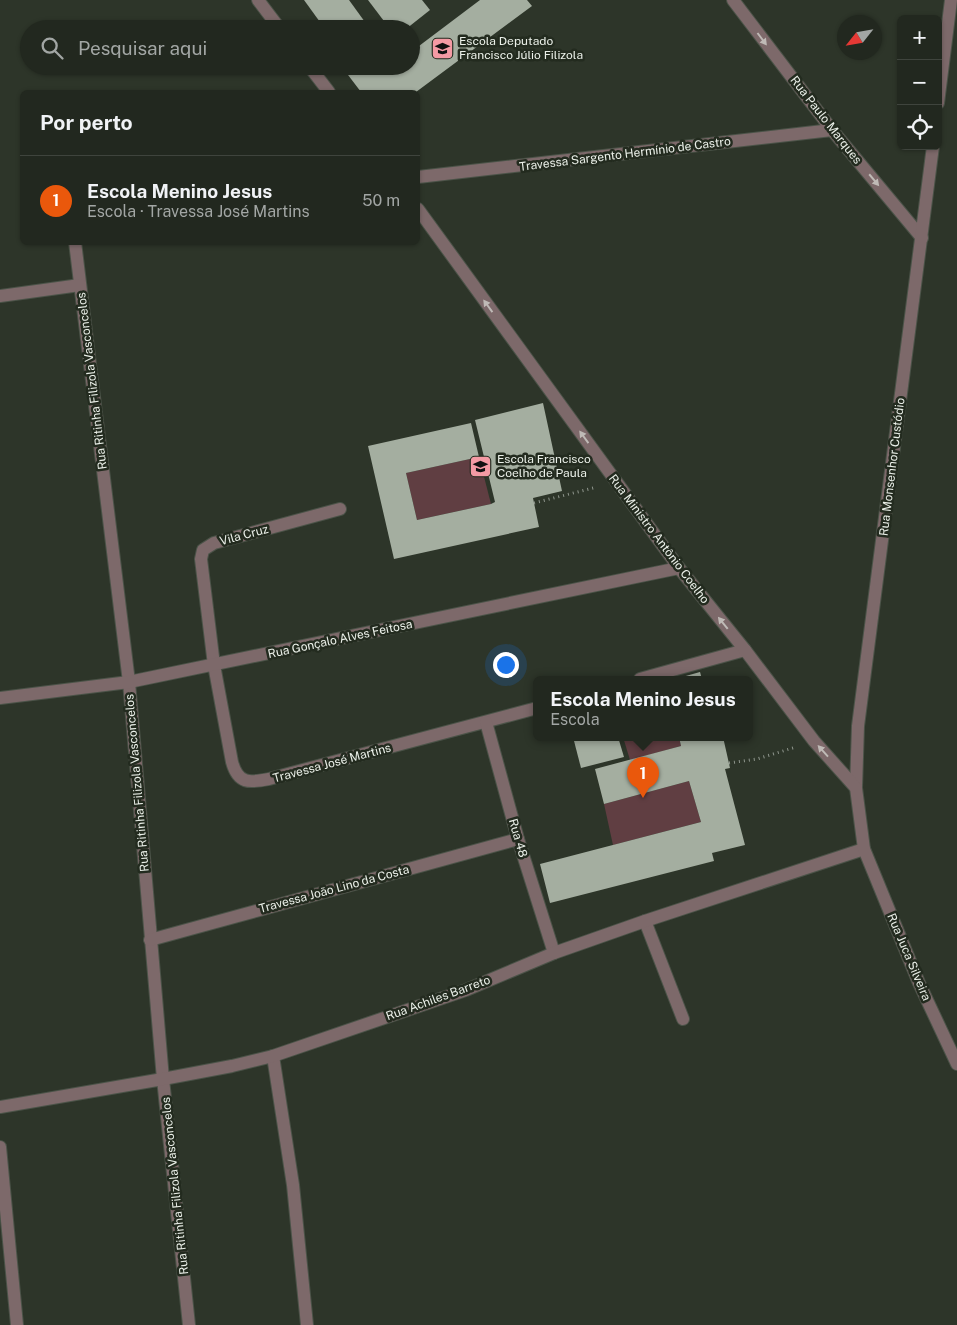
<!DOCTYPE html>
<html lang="pt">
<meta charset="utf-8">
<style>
body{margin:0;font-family:"Public Sans",sans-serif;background:#2a3028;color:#f1f3f6}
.controls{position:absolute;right:15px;top:15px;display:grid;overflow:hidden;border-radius:8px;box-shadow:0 1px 4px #0004}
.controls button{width:45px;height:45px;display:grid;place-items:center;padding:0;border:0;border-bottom:1px solid #3f443d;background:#22281f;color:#f1f3f6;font:25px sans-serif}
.compass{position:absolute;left:837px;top:15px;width:45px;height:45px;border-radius:50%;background:#22281f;box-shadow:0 1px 4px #0004;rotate:239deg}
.you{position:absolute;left:505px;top:664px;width:18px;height:18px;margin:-12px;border:4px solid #fff;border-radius:50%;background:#1a73e8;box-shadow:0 0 0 8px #1a73e833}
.badge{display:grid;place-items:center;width:32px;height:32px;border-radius:50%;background:#ea580c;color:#fff;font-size:16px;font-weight:700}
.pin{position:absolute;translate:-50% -41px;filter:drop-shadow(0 1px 2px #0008)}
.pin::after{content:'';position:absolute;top:26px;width:18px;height:15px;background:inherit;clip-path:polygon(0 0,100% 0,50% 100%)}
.popup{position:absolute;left:533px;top:676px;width:220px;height:65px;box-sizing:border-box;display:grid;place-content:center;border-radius:8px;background:#22281f;filter:drop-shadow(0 1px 4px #0005);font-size:16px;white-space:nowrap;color:#a2a6a4}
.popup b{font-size:19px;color:#f1f3f6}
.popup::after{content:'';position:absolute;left:50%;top:100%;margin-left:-10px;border:10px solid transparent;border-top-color:#22281f}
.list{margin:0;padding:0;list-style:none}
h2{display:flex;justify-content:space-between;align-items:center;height:65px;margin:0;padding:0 20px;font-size:21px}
h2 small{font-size:16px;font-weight:400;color:#a2a6a4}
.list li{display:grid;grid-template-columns:32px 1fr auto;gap:15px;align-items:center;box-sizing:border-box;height:90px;padding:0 20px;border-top:1px solid #3f443d}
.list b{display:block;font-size:19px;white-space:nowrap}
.list p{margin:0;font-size:16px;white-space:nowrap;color:#a2a6a4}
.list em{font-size:16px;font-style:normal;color:#a2a6a4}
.icon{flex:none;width:28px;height:28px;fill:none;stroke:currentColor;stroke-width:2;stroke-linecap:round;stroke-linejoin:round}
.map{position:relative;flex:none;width:957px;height:1325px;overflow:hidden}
.search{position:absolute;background:#22281f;box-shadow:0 1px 4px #0004;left:20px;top:20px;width:400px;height:55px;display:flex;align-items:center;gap:12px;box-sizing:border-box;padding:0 18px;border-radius:28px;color:#a2a6a4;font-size:19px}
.panel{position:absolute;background:#22281f;box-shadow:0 1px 4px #0004;left:20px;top:90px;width:400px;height:155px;border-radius:8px}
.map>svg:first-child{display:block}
.green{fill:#603e42}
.building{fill:#a4aea0}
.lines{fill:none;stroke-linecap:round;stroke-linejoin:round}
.service-casing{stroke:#4b5348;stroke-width:14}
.minor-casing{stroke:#4b5348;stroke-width:14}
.tertiary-casing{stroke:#4b5348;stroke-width:14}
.path{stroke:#8f968d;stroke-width:3;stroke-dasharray:1 4;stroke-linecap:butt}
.service{stroke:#7d696a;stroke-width:12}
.minor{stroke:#7d696a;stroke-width:12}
.tertiary{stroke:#7d696a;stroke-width:12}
.oneway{fill:#bfbab6}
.labels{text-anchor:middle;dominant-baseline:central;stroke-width:5;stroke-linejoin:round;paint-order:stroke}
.poi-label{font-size:12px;fill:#ebf0e9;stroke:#232b1f;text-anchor:start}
.street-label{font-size:12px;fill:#ebf0e9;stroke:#232b1f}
</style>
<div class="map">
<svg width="957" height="1325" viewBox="0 0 957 1325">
<rect width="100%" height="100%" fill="#2d3529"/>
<g class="green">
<polygon points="479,457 491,504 417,520 406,473"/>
<polygon points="623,737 679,737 681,746 630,760"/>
<polygon points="689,781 701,822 613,845 604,804"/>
</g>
<g class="building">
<polygon points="304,0 349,0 370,29 325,29"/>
<polygon points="368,0 422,0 430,10 406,29 390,29"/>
<polygon points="480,0 527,0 532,6 416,92 361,92 345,71 352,66 411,66 411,52"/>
<polygon points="543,403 562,491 533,498 539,527 394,559 368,446 471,423 479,457 406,473 417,520 491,504 495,502 475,420"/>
<polygon points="700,672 702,679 675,679"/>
<polygon points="573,737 618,737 624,757 581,768"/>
<polygon points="679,737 723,737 730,768 725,769 745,845 712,853 714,861 550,903 540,864 701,822 689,781 604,804 595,769 681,746"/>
</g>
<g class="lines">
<defs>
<polyline id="service" points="645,921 683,1019"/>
<g id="minor">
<polyline points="733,0 832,130 922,238"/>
<polyline points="938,103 951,0"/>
<polyline points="418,177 832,130"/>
<polyline points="75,242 129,682 163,1079 189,1325"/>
<polyline points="0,296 80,285"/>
<path d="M340 509 214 543 203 550 201 559 214 665 232 762C238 784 249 783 269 779L537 708"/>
<polyline points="640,679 745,650"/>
<polyline points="0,698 129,682 679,568"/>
<polyline points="486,722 518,839 554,953"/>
<polyline points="856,788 858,726 933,146"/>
<polyline points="150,940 518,839"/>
<polyline points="273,1056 293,1185 307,1325"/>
<polyline points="0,1107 163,1079 232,1066 273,1056 466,990 554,953 645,921 864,849"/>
<polyline points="0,1147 17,1325"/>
</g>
<g id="tertiary">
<polyline points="258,0 280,29"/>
<polyline points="309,66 329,92"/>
<polyline points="418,209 679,568 745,650 814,741 856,788 864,849 919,983 957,1064"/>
</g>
</defs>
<use href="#service" class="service-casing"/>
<use href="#minor" class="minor-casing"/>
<use href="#tertiary" class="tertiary-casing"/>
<g class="path">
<polyline points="534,503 597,487"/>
<polyline points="729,763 757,759 796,747"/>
</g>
<use href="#service" class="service"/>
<use href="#minor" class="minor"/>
<use href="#tertiary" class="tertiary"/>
</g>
<defs><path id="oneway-solid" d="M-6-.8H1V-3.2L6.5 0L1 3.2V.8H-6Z" transform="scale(1.25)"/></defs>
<g class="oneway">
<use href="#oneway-solid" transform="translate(762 39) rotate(53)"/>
<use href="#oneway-solid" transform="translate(874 180) rotate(50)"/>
<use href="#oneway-solid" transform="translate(488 306) rotate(-126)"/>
<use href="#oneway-solid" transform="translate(584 437) rotate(-126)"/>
<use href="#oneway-solid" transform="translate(723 623) rotate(-129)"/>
<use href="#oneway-solid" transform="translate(823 751) rotate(-132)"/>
</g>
<defs>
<symbol id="school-square" viewBox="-11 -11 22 22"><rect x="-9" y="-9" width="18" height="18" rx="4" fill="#f49aa4" stroke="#232b1f"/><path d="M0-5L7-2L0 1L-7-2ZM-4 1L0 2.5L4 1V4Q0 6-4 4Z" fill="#111"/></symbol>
</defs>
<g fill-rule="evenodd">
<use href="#school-square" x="430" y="36" width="25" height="25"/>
<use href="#school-square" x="468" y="454" width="25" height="25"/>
</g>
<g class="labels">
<g class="poi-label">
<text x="459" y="41">Escola Deputado<tspan x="459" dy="14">Francisco Júlio Filizola</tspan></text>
<text x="497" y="459">Escola Francisco<tspan x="497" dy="14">Coelho de Paula</tspan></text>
</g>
<g class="street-label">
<text transform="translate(826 120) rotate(52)">Rua Paulo Marques</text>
<text transform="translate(625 154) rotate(-7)">Travessa Sargento Hermínio de Castro</text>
<text transform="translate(92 381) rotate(-97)">Rua Ritinha Filizola Vasconcelos</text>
<text transform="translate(892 467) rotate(-83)">Rua Monsenhor Custódio</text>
<text transform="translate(244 535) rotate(-15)">Vila Cruz</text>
<text transform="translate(659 539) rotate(53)">Rua Ministro Antônio Coelho</text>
<text transform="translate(340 639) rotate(-12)">Rua Gonçalo Alves Feitosa</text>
<text transform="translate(332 763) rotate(-15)">Travessa José Martins</text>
<text transform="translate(137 783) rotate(-95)">Rua Ritinha Filizola Vasconcelos</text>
<text transform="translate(518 838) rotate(74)">Rua 48</text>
<text transform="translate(334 889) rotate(-15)">Travessa João Lino da Costa</text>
<text transform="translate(909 957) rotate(67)">Rua Juca Silveira</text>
<text transform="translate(438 998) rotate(-20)">Rua Achiles Barreto</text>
<text transform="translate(175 1186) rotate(-96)">Rua Ritinha Filizola Vasconcelos</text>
</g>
</g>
</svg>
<div class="controls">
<button>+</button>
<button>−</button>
<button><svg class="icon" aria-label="locate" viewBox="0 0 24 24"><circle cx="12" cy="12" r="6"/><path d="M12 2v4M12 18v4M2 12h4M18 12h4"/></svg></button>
</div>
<svg class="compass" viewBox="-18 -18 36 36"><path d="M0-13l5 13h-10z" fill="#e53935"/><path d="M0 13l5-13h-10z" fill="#a2a6a4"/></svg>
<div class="you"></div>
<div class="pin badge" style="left:643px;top:798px">1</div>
<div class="popup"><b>Escola Menino Jesus</b>Escola</div>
<div class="search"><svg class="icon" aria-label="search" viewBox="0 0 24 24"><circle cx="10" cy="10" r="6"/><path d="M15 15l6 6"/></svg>Pesquisar aqui</div>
<section class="panel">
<h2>Por perto<small></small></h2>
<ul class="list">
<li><span class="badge">1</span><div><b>Escola Menino Jesus</b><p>Escola · Travessa José Martins</p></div><em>50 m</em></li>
</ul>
</section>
</div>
